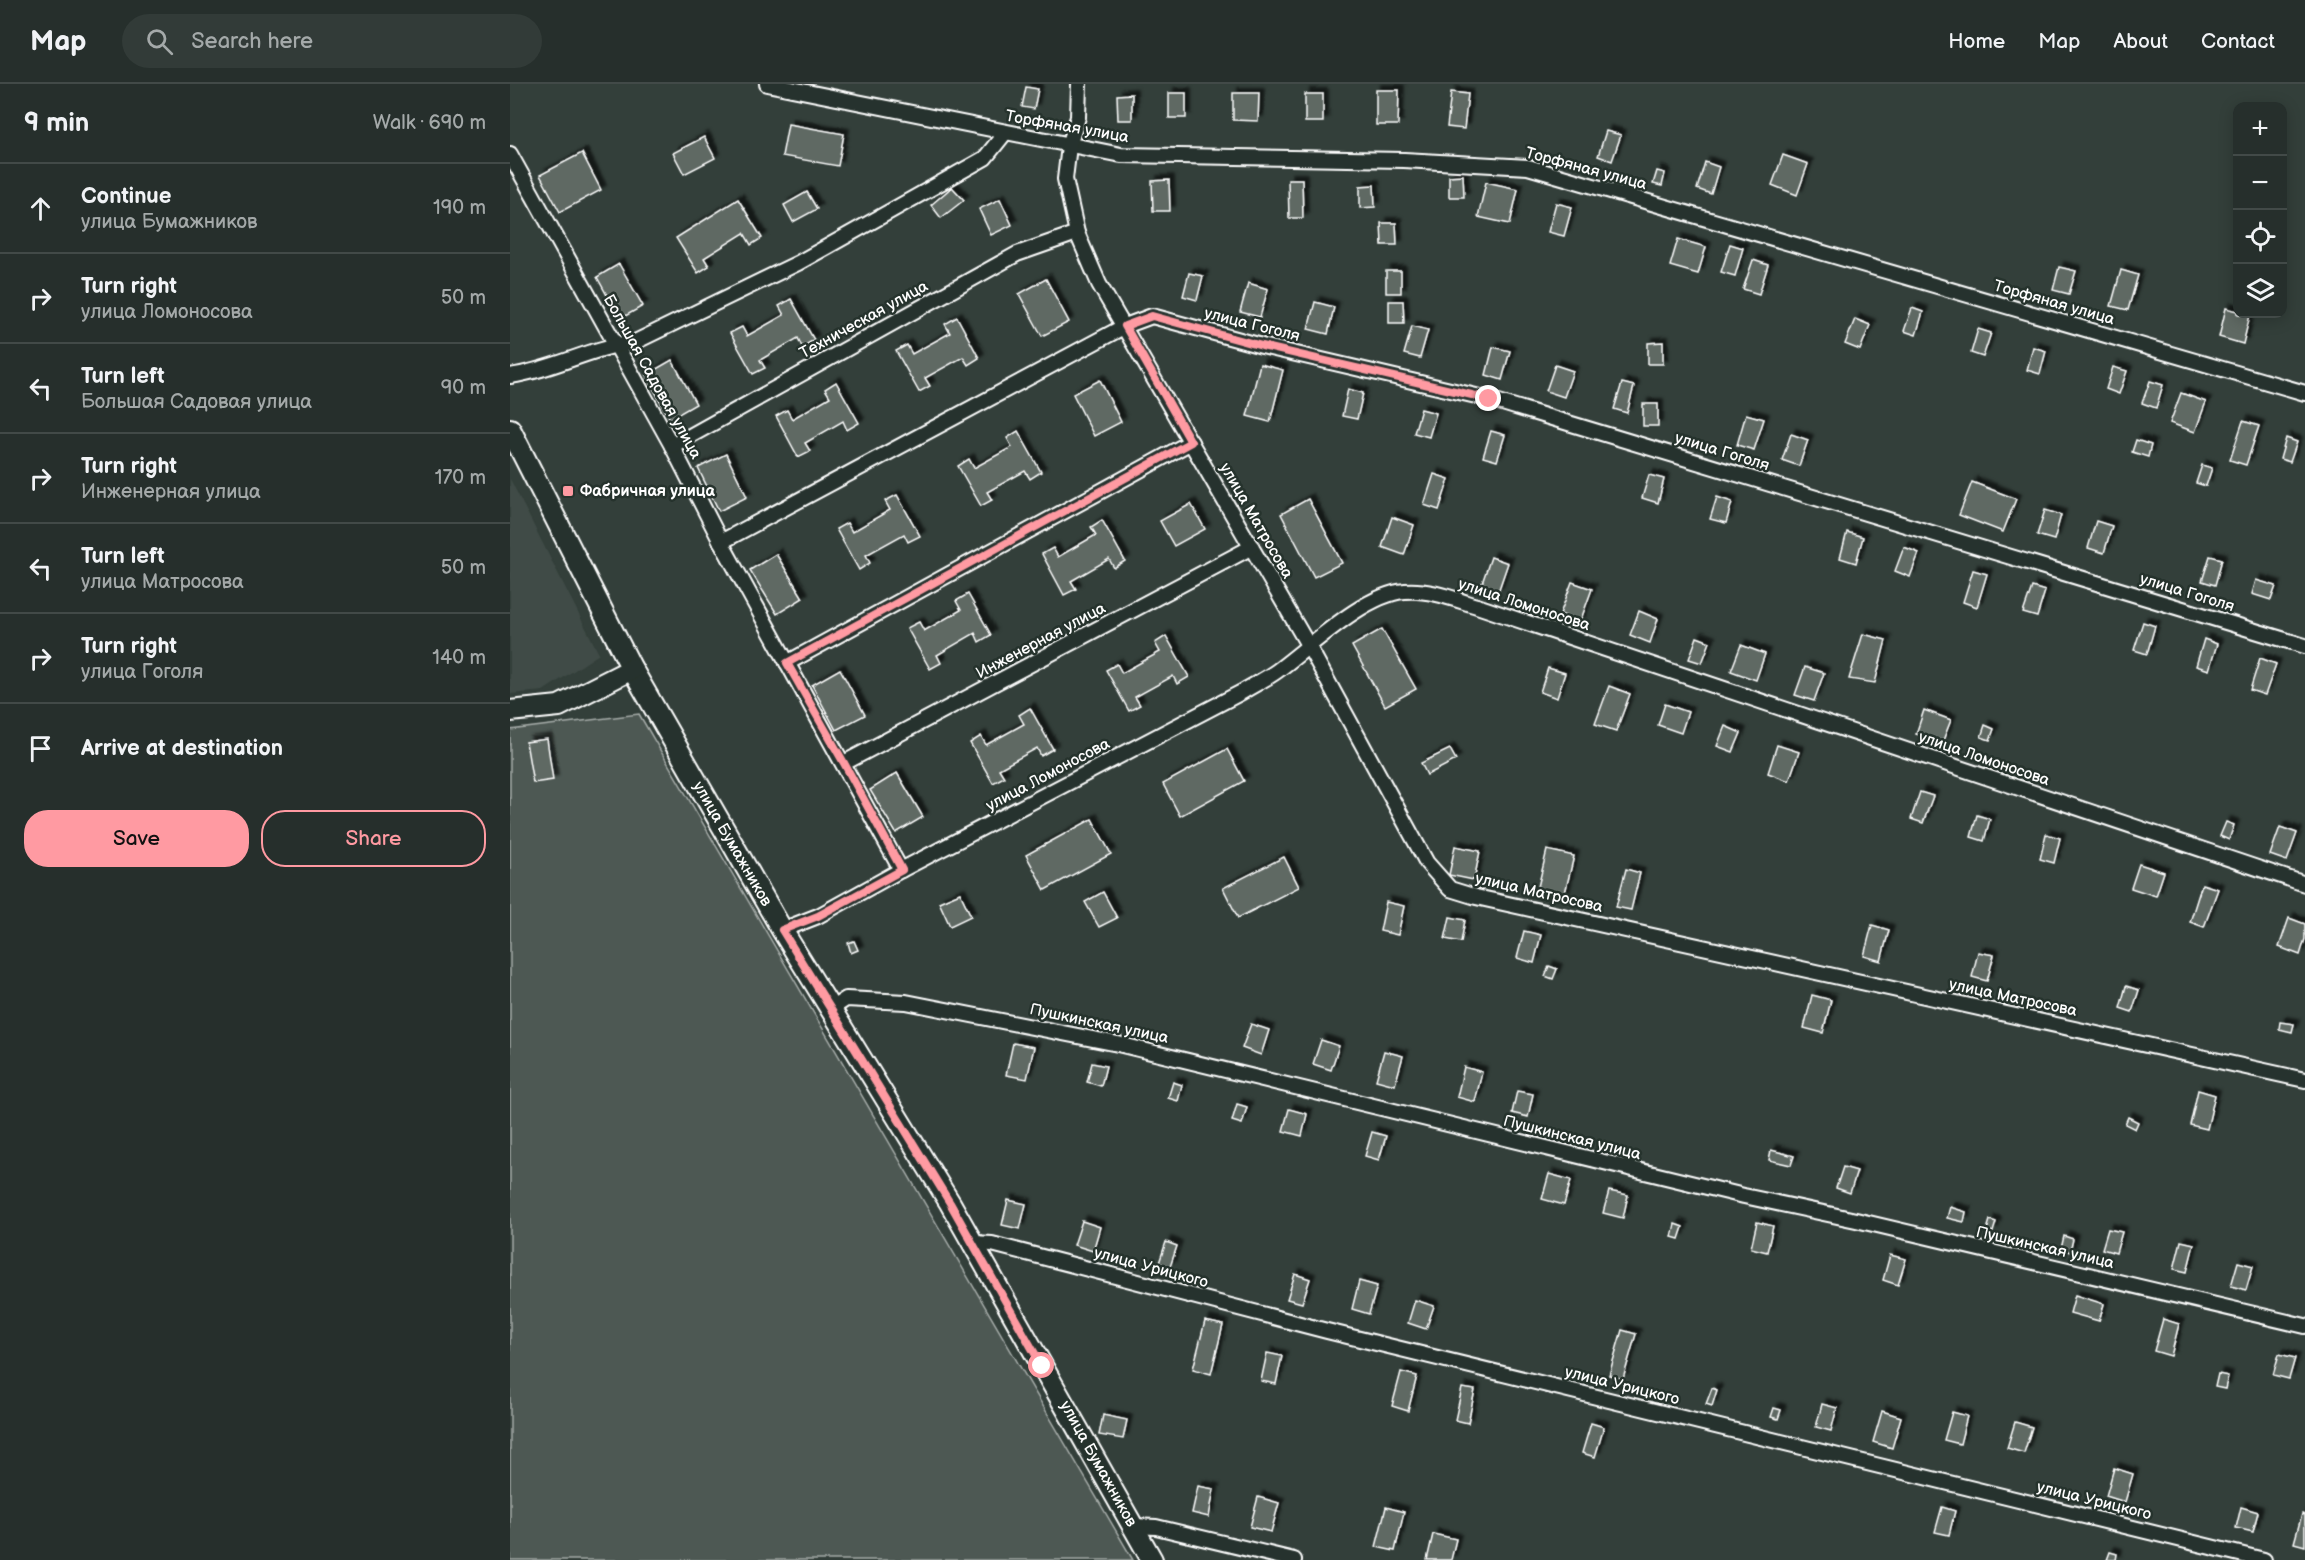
<!DOCTYPE html>
<meta charset="utf-8">
<style>
body{margin:0;font-family:"Balsamiq Sans",sans-serif;background:#323b38;color:#f1f3f6}
.controls{position:absolute;right:18px;top:18px;display:grid;overflow:hidden;border-radius:12px;box-shadow:0 3px 15px #0003}
.controls button{width:54px;height:54px;display:grid;place-items:center;padding:0;border:0;border-bottom:2px solid #424a48;background:#262f2c;color:#f1f3f6;font:30px sans-serif}
.stop{position:absolute;width:18px;height:18px;margin:-14px;border:4px solid #ff9aa2;border-radius:50%;background:#fff}
.stop.end{background:#ff9aa2;border-color:#fff;box-shadow:0 2px 6px #0008}
.list{margin:0;padding:0;list-style:none}
h2{display:flex;justify-content:space-between;align-items:center;height:78px;margin:0;padding:0 24px;font-size:26px}
h2 small{font-size:20px;font-weight:400;color:#a4a9a9}
.list li{display:grid;grid-template-columns:39px 1fr auto;gap:18px;align-items:center;box-sizing:border-box;height:90px;padding:0 24px;border-top:2px solid #424a48}
.list b{display:block;font-size:22px;white-space:nowrap}
.list p{margin:0;font-size:20px;white-space:nowrap;color:#a4a9a9}
.list em{font-size:20px;font-style:normal;color:#a4a9a9}
.actions{display:flex;gap:12px;padding:18px 24px}
.actions a{flex:1;padding:14px 0;border:2px solid #ff9aa2;border-radius:24px;text-align:center;font-size:21px;color:#ff9aa2}
.actions .main{background:#ff9aa2;color:#111}
.icon{flex:none;width:33px;height:33px;fill:none;stroke:currentColor;stroke-width:2;stroke-linecap:round;stroke-linejoin:round}
.map{position:relative;flex:none;width:1795px;height:1476px;overflow:hidden}
header{display:flex;align-items:center;gap:36px;box-sizing:border-box;height:84px;padding:0 30px;background:#262f2c;border-bottom:2px solid #424a48}
header strong{font-size:28px}
nav{display:flex;gap:33px;margin-inline-start:auto;font-size:21px}
.search{width:420px;height:54px;background:#323b38;display:flex;align-items:center;gap:15px;box-sizing:border-box;padding:0 21px;border-radius:33px;color:#a4a9a9;font-size:22px}
main{display:flex}
aside{flex:1;background:#262f2c}
.map>svg:first-child{display:block}
.built{fill:#404c47}
.green{fill:#4d5853;stroke:#a6aca9;stroke-width:1.5}
.building{fill:#5f6964;stroke:#fff;stroke-width:1.5;filter:url(#shadow)}
.lines{fill:none;stroke-linecap:round;stroke-linejoin:round}
.street-casing{stroke:#fff;stroke-width:18}
.secondary-casing{stroke:#fff;stroke-width:24}
.street{stroke:#26332d;stroke-width:14}
.secondary{stroke:#26332d;stroke-width:20}
.route{stroke:#ff9aa2;stroke-width:8}
.poi-dot{fill:#ff9aa2;stroke:#26332d;stroke-width:2}
.labels{text-anchor:middle;dominant-baseline:central;stroke-width:5;stroke-linejoin:round;paint-order:stroke}
.street-label{font-size:16px;fill:#fff;stroke:#26332d}
.poi-label{font-size:16px;font-weight:bold;fill:#fff;stroke:#26332d;text-anchor:start}
</style>
<header>
<strong>Map</strong>
<div class="search"><svg class="icon" aria-label="search" viewBox="0 0 24 24"><circle cx="10" cy="10" r="6"/><path d="M15 15l6 6"/></svg>Search here</div>
<nav><a>Home</a><a>Map</a><a>About</a><a>Contact</a></nav>
</header>
<main>
<aside>
<h2>9 min<small>Walk · 690 m</small></h2>
<ul class="list">
<li><svg class="icon" aria-label="ahead" viewBox="0 0 24 24"><path d="M12 20V5M6 11l6-6 6 6"/></svg><div><b>Continue</b><p>улица Бумажников</p></div><em>190 m</em></li>
<li><svg class="icon" aria-label="right" viewBox="0 0 24 24"><path d="M7 20v-9h11M14 6l5 5-5 5"/></svg><div><b>Turn right</b><p>улица Ломоносова</p></div><em>50 m</em></li>
<li><svg class="icon" aria-label="left" viewBox="0 0 24 24"><path d="M17 20v-9H6M10 6l-5 5 5 5"/></svg><div><b>Turn left</b><p>Большая Садовая улица</p></div><em>90 m</em></li>
<li><svg class="icon" aria-label="right" viewBox="0 0 24 24"><path d="M7 20v-9h11M14 6l5 5-5 5"/></svg><div><b>Turn right</b><p>Инженерная улица</p></div><em>170 m</em></li>
<li><svg class="icon" aria-label="left" viewBox="0 0 24 24"><path d="M17 20v-9H6M10 6l-5 5 5 5"/></svg><div><b>Turn left</b><p>улица Матросова</p></div><em>50 m</em></li>
<li><svg class="icon" aria-label="right" viewBox="0 0 24 24"><path d="M7 20v-9h11M14 6l5 5-5 5"/></svg><div><b>Turn right</b><p>улица Гоголя</p></div><em>140 m</em></li>
<li><svg class="icon" aria-label="arrive" viewBox="0 0 24 24"><path d="M6 21V4h12l-3 4 3 4H6"/></svg><div><b>Arrive at destination</b></div></li>
</ul>
<div class="actions"><a class="main">Save</a><a>Share</a></div>
</aside>
<div class="map">
<svg width="1795" height="1476" viewBox="0 0 1795 1476">
<defs>
<filter id="shadow"><feDropShadow dx="5" dy="-5" stdDeviation="1.5" flood-color="#0009"/></filter>
</defs>
<rect width="100%" height="100%" fill="#333f3a"/>
<filter id="ink" filterUnits="userSpaceOnUse"><feTurbulence type="fractalNoise" baseFrequency=".0167" numOctaves="2"/><feDisplacementMap in="SourceGraphic" scale="12" xChannelSelector="R" yChannelSelector="G"/><feConvolveMatrix kernelMatrix="1 2 1 2 8 2 1 2 1" color-interpolation-filters="sRGB"/></filter>
<g filter="url(#ink)">
<polygon class="built" points="0,395 89,570 33,607 0,610"/>
<polygon class="green" points="129,630 623,1476 0,1476 0,646"/>
<g class="building">
<polygon points="516,3 528,5 524,25 512,23"/>
<polygon points="866,6 889,6 888,41 866,41"/>
<polygon points="941,8 958,10 954,45 937,43"/>
<rect x="659" y="9" width="17" height="25"/>
<polygon points="723,9 749,9 748,37 723,36"/>
<polygon points="622,10 622,36 608,36 607,11"/>
<rect x="795" y="10" width="18" height="28"/>
<polygon points="278,40 334,50 328,82 272,72"/>
<polygon points="1096,47 1111,51 1102,77 1088,72"/>
<polygon points="194,53 205,74 174,90 163,69"/>
<polygon points="72,69 91,106 50,128 30,91"/>
<polygon points="1273,71 1298,80 1287,111 1262,101"/>
<polygon points="1195,78 1209,83 1201,110 1187,105"/>
<polygon points="1147,87 1155,89 1152,102 1143,100"/>
<polygon points="953,91 954,113 939,113 939,92"/>
<polygon points="778,95 792,95 793,134 779,134"/>
<polygon points="659,96 660,127 643,127 642,97"/>
<polygon points="976,98 1008,105 1000,140 968,133"/>
<polygon points="864,101 865,123 850,124 850,102"/>
<polygon points="442,103 454,116 431,134 421,121"/>
<polygon points="297,108 307,125 283,138 274,121"/>
<polygon points="228,115 252,154 241,161 234,149 194,174 199,182 188,189 166,154"/>
<polygon points="490,115 502,141 481,151 469,125"/>
<polygon points="1046,119 1062,123 1054,152 1038,148"/>
<polygon points="871,139 886,139 887,161 872,161"/>
<polygon points="1168,155 1196,163 1188,190 1160,182"/>
<polygon points="1220,160 1233,164 1225,192 1211,188"/>
<polygon points="1243,176 1258,181 1249,210 1233,205"/>
<polygon points="109,180 133,222 110,235 87,193"/>
<polygon points="1549,183 1566,187 1559,210 1543,206"/>
<polygon points="1611,186 1628,191 1618,226 1601,222"/>
<rect x="876" y="187" width="15" height="22"/>
<polygon points="679,189 693,192 687,216 673,212"/>
<polygon points="536,195 559,238 532,252 509,210"/>
<polygon points="738,199 758,205 750,233 730,228"/>
<polygon points="281,215 304,256 292,263 288,254 250,276 255,284 243,290 220,249 232,243 237,252 274,231 269,222"/>
<polygon points="879,217 893,217 894,239 879,239"/>
<polygon points="805,218 824,223 818,250 798,245"/>
<polygon points="1402,224 1413,228 1406,251 1394,247"/>
<polygon points="1716,224 1728,227 1728,230 1740,231 1733,260 1709,253"/>
<polygon points="447,233 469,274 458,281 453,273 415,294 420,302 409,308 386,267 397,261 402,270 440,249 435,240"/>
<polygon points="1345,235 1360,241 1350,266 1335,260"/>
<polygon points="902,242 918,246 910,274 894,270"/>
<polygon points="1468,245 1481,249 1473,273 1461,269"/>
<polygon points="1153,258 1153,280 1138,280 1138,259"/>
<polygon points="983,263 1000,267 992,296 976,291"/>
<polygon points="1523,263 1536,267 1530,290 1517,286"/>
<polygon points="162,276 186,320 160,335 136,291"/>
<polygon points="750,280 773,286 760,338 737,332"/>
<polygon points="1045,281 1063,287 1054,313 1036,307"/>
<polygon points="1603,283 1617,287 1609,310 1596,305"/>
<polygon points="590,296 611,338 584,352 563,310"/>
<polygon points="1640,297 1653,301 1646,324 1632,319"/>
<polygon points="326,298 349,339 337,346 333,337 295,359 300,367 288,373 266,332 277,326 282,335 320,313 315,305"/>
<polygon points="1112,299 1124,302 1117,329 1104,325"/>
<polygon points="838,305 853,309 847,335 832,332"/>
<polygon points="1671,309 1696,318 1685,348 1660,339"/>
<rect x="1133" y="320" width="15" height="22"/>
<polygon points="911,325 926,329 919,353 904,349"/>
<polygon points="1236,330 1254,335 1244,366 1227,361"/>
<polygon points="1733,337 1749,342 1736,381 1720,376"/>
<polygon points="508,347 531,388 520,395 515,387 477,408 482,416 471,422 448,382 459,375 464,384 502,363 497,354"/>
<polygon points="981,347 995,351 987,377 973,373"/>
<polygon points="1281,350 1298,356 1289,382 1272,376"/>
<polygon points="1776,354 1787,358 1780,378 1770,375"/>
<polygon points="1626,356 1641,361 1638,373 1622,368"/>
<polygon points="216,370 237,413 209,427 188,384"/>
<polygon points="1692,381 1702,384 1696,402 1686,399"/>
<polygon points="924,390 939,395 929,426 914,421"/>
<polygon points="1139,391 1154,395 1148,419 1132,414"/>
<polygon points="1462,398 1506,415 1493,448 1449,431"/>
<polygon points="387,411 410,452 398,458 394,450 356,471 360,479 349,486 326,445 337,439 342,448 380,426 375,417"/>
<polygon points="1207,413 1222,418 1216,439 1200,435"/>
<polygon points="798,415 832,479 804,493 771,430"/>
<polygon points="681,420 695,445 664,462 650,437"/>
<polygon points="1535,426 1551,431 1544,456 1527,451"/>
<polygon points="882,433 904,441 894,471 872,463"/>
<polygon points="592,436 615,477 604,484 599,475 561,497 566,505 554,511 532,470 543,464 548,473 586,451 581,443"/>
<polygon points="1586,437 1602,442 1594,469 1578,464"/>
<polygon points="1337,448 1353,453 1346,479 1330,474"/>
<polygon points="1394,463 1409,469 1400,493 1385,487"/>
<polygon points="266,470 293,514 267,530 240,486"/>
<polygon points="1700,472 1712,475 1705,501 1692,497"/>
<polygon points="981,473 998,479 988,508 971,502"/>
<polygon points="1463,486 1477,490 1467,523 1453,518"/>
<polygon points="1746,496 1766,502 1761,516 1742,510"/>
<polygon points="1062,498 1082,505 1070,538 1050,530"/>
<polygon points="1522,503 1535,507 1527,533 1513,529"/>
<polygon points="458,510 481,551 469,558 465,549 427,571 431,579 420,585 397,544 409,538 414,547 451,526 446,517"/>
<polygon points="1129,527 1148,535 1140,559 1120,551"/>
<polygon points="1633,538 1645,542 1637,570 1624,566"/>
<polygon points="872,545 906,605 875,622 842,562"/>
<polygon points="1353,550 1376,556 1365,599 1339,595"/>
<polygon points="656,552 679,593 667,600 663,592 625,613 630,621 619,627 596,586 607,580 612,589 650,568 645,559"/>
<polygon points="1187,553 1200,558 1192,579 1179,575"/>
<polygon points="1694,555 1707,560 1699,586 1686,582"/>
<polygon points="1231,561 1255,570 1246,596 1221,587"/>
<polygon points="1750,574 1766,580 1755,611 1740,606"/>
<polygon points="1295,583 1314,589 1304,617 1285,611"/>
<polygon points="1038,584 1055,589 1047,614 1030,608"/>
<polygon points="330,585 355,631 326,646 302,601"/>
<polygon points="1099,602 1120,610 1106,647 1085,640"/>
<polygon points="1155,620 1178,628 1171,649 1148,641"/>
<polygon points="520,624 543,665 531,672 527,664 489,685 494,693 483,699 460,659 471,652 476,661 514,640 509,631"/>
<polygon points="1414,626 1441,636 1432,659 1406,650"/>
<polygon points="1475,641 1484,645 1480,656 1471,653"/>
<polygon points="1215,642 1231,649 1223,668 1207,662"/>
<polygon points="37,655 43,696 23,699 16,658"/>
<polygon points="1267,661 1289,668 1279,697 1258,689"/>
<polygon points="717,665 734,697 670,732 653,700"/>
<polygon points="940,665 946,676 917,691 911,679"/>
<polygon points="387,689 413,733 386,749 360,706"/>
<polygon points="1410,708 1423,712 1413,739 1401,735"/>
<polygon points="1467,731 1480,735 1474,757 1461,753"/>
<polygon points="582,735 601,770 535,806 516,771"/>
<polygon points="1716,738 1724,741 1719,756 1710,752"/>
<polygon points="1770,743 1787,749 1777,777 1760,771"/>
<polygon points="1536,750 1550,754 1544,779 1530,775"/>
<polygon points="945,762 970,767 964,796 939,791"/>
<polygon points="1037,766 1064,772 1054,813 1027,807"/>
<polygon points="774,773 789,803 728,834 713,804"/>
<polygon points="1629,780 1654,788 1646,812 1621,804"/>
<polygon points="1116,785 1130,789 1121,826 1106,823"/>
<polygon points="1692,800 1708,805 1694,843 1680,838"/>
<polygon points="593,808 607,834 589,843 575,818"/>
<polygon points="450,809 461,832 440,842 429,818"/>
<polygon points="876,818 894,822 888,851 870,847"/>
<polygon points="940,833 955,836 951,858 935,855"/>
<polygon points="1779,834 1795,840 1795,855 1790,871 1769,863"/>
<polygon points="1362,841 1379,846 1371,877 1354,872"/>
<polygon points="1014,847 1031,851 1024,879 1007,874"/>
<polygon points="344,857 348,866 341,869 338,859"/>
<polygon points="1468,868 1484,871 1477,897 1462,893"/>
<polygon points="1039,882 1047,885 1043,895 1035,892"/>
<polygon points="1616,902 1629,906 1622,928 1610,924"/>
<polygon points="1302,911 1321,916 1313,949 1294,944"/>
<polygon points="1770,938 1784,940 1782,948 1769,945"/>
<polygon points="741,940 759,946 751,971 732,964"/>
<polygon points="811,956 829,962 821,986 803,980"/>
<polygon points="503,959 524,963 517,995 496,991"/>
<polygon points="874,967 893,972 885,1001 866,996"/>
<polygon points="582,979 596,982 591,1002 577,998"/>
<polygon points="954,983 972,988 965,1018 947,1013"/>
<polygon points="663,998 672,1001 668,1017 658,1014"/>
<polygon points="1688,1006 1705,1011 1697,1045 1680,1041"/>
<polygon points="1007,1007 1023,1010 1018,1033 1002,1029"/>
<polygon points="727,1020 737,1023 732,1040 722,1037"/>
<polygon points="779,1025 797,1030 792,1052 773,1047"/>
<polygon points="1618,1033 1628,1038 1625,1045 1615,1040"/>
<polygon points="862,1048 876,1052 869,1076 855,1072"/>
<polygon points="1261,1066 1284,1072 1281,1081 1259,1076"/>
<polygon points="1333,1083 1347,1087 1340,1109 1326,1104"/>
<polygon points="1039,1090 1061,1096 1054,1121 1032,1115"/>
<polygon points="1099,1107 1118,1111 1113,1134 1093,1129"/>
<polygon points="498,1116 516,1120 510,1145 492,1141"/>
<polygon points="1440,1123 1456,1128 1454,1138 1437,1134"/>
<polygon points="1480,1136 1486,1138 1483,1148 1477,1146"/>
<polygon points="572,1137 590,1143 583,1167 564,1161"/>
<polygon points="1247,1138 1263,1142 1257,1168 1241,1164"/>
<polygon points="1165,1140 1173,1143 1169,1155 1162,1153"/>
<polygon points="1598,1145 1612,1148 1606,1169 1592,1165"/>
<polygon points="1554,1152 1563,1155 1560,1168 1551,1165"/>
<polygon points="1671,1157 1684,1160 1677,1188 1664,1185"/>
<polygon points="656,1158 667,1162 660,1183 649,1179"/>
<polygon points="1380,1171 1396,1175 1388,1201 1373,1196"/>
<polygon points="1728,1178 1743,1182 1736,1206 1721,1202"/>
<polygon points="785,1190 800,1195 792,1219 777,1215"/>
<polygon points="849,1197 867,1202 859,1230 842,1225"/>
<polygon points="1565,1211 1594,1220 1589,1237 1560,1229"/>
<polygon points="905,1216 924,1222 916,1245 898,1239"/>
<polygon points="1653,1235 1669,1240 1661,1272 1644,1267"/>
<polygon points="695,1237 713,1241 701,1290 683,1285"/>
<polygon points="1112,1246 1126,1250 1113,1295 1099,1291"/>
<polygon points="757,1269 772,1272 766,1300 751,1297"/>
<polygon points="1769,1270 1785,1274 1779,1295 1763,1291"/>
<polygon points="891,1288 907,1292 898,1327 882,1322"/>
<polygon points="1708,1290 1718,1292 1715,1305 1705,1303"/>
<polygon points="952,1304 965,1306 958,1339 945,1336"/>
<polygon points="1202,1304 1207,1306 1202,1322 1196,1320"/>
<polygon points="1312,1320 1327,1324 1321,1347 1306,1343"/>
<polygon points="1264,1324 1271,1326 1268,1335 1261,1333"/>
<polygon points="1372,1327 1391,1333 1382,1364 1363,1358"/>
<polygon points="1442,1328 1457,1332 1450,1360 1434,1356"/>
<polygon points="593,1331 617,1336 613,1355 589,1351"/>
<polygon points="1505,1338 1522,1343 1514,1369 1497,1364"/>
<polygon points="1081,1339 1094,1343 1085,1373 1072,1369"/>
<polygon points="1604,1384 1623,1390 1615,1418 1596,1412"/>
<polygon points="688,1402 704,1405 699,1433 682,1429"/>
<polygon points="748,1413 769,1419 761,1448 740,1443"/>
<polygon points="876,1423 894,1428 885,1467 866,1463"/>
<polygon points="1432,1423 1445,1427 1439,1451 1425,1448"/>
<polygon points="1731,1423 1748,1428 1743,1448 1726,1444"/>
<polygon points="1792,1430 1795,1431 1795,1462 1784,1459"/>
<polygon points="923,1450 946,1455 941,1476 917,1476"/>
<polygon points="1600,1468 1607,1470 1606,1476 1597,1476"/>
</g>
<g class="lines">
<defs>
<g id="street">
<polyline points="257,0 611,71 894,76 1018,83 1795,309"/>
<polyline points="569,0 568,33 559,62 555,95 567,149 589,200 798,561 917,779 940,805 966,813 1795,996"/>
<polyline points="0,70 162,362 211,458 391,786"/>
<path d="M0 292C43 286 82 263 125 258L288 179 475 74 495 49"/>
<polyline points="162,362 507,170 567,149"/>
<polyline points="211,458 615,242 642,232 752,262 979,315 1795,562"/>
<polyline points="277,579 681,358"/>
<polyline points="334,679 742,463"/>
<path d="M272 846 308 832 391 786 732 608C743 601 756 595 767 587 800 563 854 510 895 507 919 505 944 515 967 522L1795 800"/>
<polyline points="321,925 336,915 396,918 608,960 1234,1112 1346,1136 1795,1242"/>
<polyline points="463,1159 482,1160 817,1247 1754,1476"/>
<polyline points="623,1442 646,1443 784,1476"/>
</g>
<g id="secondary">
<polyline points="0,345 122,585 272,846 440,1119 642,1476"/>
<polyline points="0,627 49,622 122,585"/>
</g>
</defs>
<use href="#street" class="street-casing"/>
<use href="#secondary" class="secondary-casing"/>
<use href="#street" class="street"/>
<use href="#secondary" class="secondary"/>
</g>
</g>
<g class="lines" filter="url(#ink)">
<polyline class="route" points="532,1282 440,1119 272,846 308,832 392,786 334,679 277,579 681,358 615,242 642,232 752,262 979,315"/>
</g>
<rect class="poi-dot" x="52" y="401" width="12" height="12" rx="3"/>
<g class="labels">
<g class="street-label">
<text transform="translate(557 43) rotate(10)">Торфяная улица</text>
<text transform="translate(1076 85) rotate(15)">Торфяная улица</text>
<text transform="translate(1544 219) rotate(16)">Торфяная улица</text>
<text transform="translate(354 236) rotate(-29)">Техническая улица</text>
<text transform="translate(742 241) rotate(14)">улица Гоголя</text>
<text transform="translate(142 293) rotate(61)">Большая Садовая улица</text>
<text transform="translate(1212 368) rotate(17)">улица Гоголя</text>
<text transform="translate(746 437) rotate(60)">улица Матросова</text>
<text transform="translate(1677 509) rotate(17)">улица Гоголя</text>
<text transform="translate(1014 521) rotate(18)">улица Ломоносова</text>
<text transform="translate(531 557) rotate(-28)">Инженерная улица</text>
<text transform="translate(1474 675) rotate(19)">улица Ломоносова</text>
<text transform="translate(538 691) rotate(-28)">улица Ломоносова</text>
<text transform="translate(222 760) rotate(60)">улица Бумажников</text>
<text transform="translate(1029 809) rotate(13)">улица Матросова</text>
<text transform="translate(1503 914) rotate(12)">улица Матросова</text>
<text transform="translate(589 940) rotate(12)">Пушкинская улица</text>
<text transform="translate(1062 1054) rotate(14)">Пушкинская улица</text>
<text transform="translate(1535 1164) rotate(13)">Пушкинская улица</text>
<text transform="translate(641 1184) rotate(15)">улица Урицкого</text>
<text transform="translate(1112 1302) rotate(14)">улица Урицкого</text>
<text transform="translate(588 1380) rotate(61)">улица Бумажников</text>
<text transform="translate(1584 1417) rotate(14)">улица Урицкого</text>
</g>
<g class="poi-label">
<text x="70" y="407">Фабричная улица</text>
</g>
</g>
</svg>
<div class="controls">
<button>+</button>
<button>−</button>
<button><svg class="icon" aria-label="locate" viewBox="0 0 24 24"><circle cx="12" cy="12" r="6"/><path d="M12 2v4M12 18v4M2 12h4M18 12h4"/></svg></button>
<button><svg class="icon" aria-label="layers" viewBox="0 0 24 24"><path d="M12 4l9 5-9 5-9-5zM3 14l9 5 9-5"/></svg></button>
</div>
<div class="stop" style="left:532px;top:1282px"></div>
<div class="stop end" style="left:979px;top:315px"></div>
</div>
</main>
